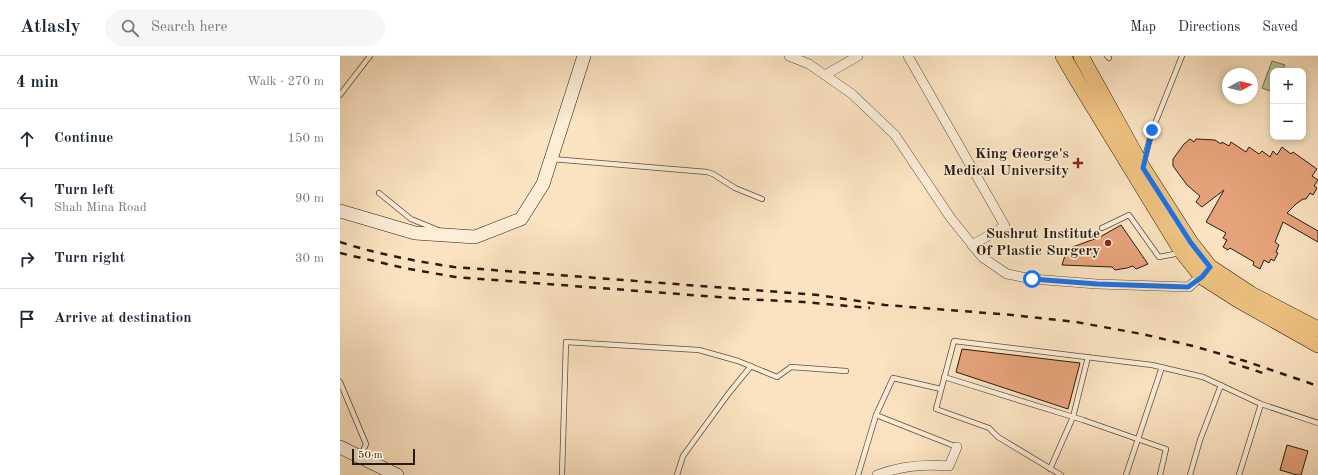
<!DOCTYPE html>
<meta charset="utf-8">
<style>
body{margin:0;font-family:"Old Standard TT",serif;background:#f6f6f7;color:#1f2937}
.controls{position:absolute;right:12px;top:12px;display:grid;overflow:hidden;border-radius:8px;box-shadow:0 2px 6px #0003}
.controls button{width:36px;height:36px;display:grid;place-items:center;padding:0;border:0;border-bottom:1px solid #e0e1e3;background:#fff;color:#1f2937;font:20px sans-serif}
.compass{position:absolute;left:882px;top:12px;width:36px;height:36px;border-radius:50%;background:#fff;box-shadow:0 2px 6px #0003;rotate:82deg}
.scale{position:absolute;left:12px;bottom:10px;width:63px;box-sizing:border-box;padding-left:4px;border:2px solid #281c10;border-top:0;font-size:11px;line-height:14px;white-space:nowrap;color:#281c10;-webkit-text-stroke:3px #fcedd7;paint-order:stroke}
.stop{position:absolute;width:12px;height:12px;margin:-9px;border:3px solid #1a73e8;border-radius:50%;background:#fff}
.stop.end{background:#1a73e8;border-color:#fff;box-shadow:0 1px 4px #0008}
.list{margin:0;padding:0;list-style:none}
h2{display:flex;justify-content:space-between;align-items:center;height:52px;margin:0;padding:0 16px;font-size:17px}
h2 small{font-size:13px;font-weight:400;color:#747a83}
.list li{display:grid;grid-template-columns:26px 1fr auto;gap:12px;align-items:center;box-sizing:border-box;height:60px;padding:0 16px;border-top:1px solid #e0e1e3}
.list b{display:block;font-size:15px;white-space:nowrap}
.list p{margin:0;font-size:13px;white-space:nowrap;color:#747a83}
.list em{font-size:13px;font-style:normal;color:#747a83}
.icon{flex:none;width:22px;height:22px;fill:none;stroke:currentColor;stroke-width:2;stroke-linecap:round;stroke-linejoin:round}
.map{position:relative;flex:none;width:978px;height:419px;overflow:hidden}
header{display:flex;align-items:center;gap:24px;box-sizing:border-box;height:56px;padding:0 20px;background:#fff;border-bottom:1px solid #e0e1e3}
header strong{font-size:19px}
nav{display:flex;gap:22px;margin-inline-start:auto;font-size:14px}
.search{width:280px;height:36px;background:#f6f6f7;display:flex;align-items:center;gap:10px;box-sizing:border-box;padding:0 14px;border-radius:22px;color:#747a83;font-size:15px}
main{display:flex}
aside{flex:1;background:#fff}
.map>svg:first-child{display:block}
.green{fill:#b8c598;stroke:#707054}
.building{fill:#e6a27a;stroke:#281c10}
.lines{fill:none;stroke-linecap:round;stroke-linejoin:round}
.lane-casing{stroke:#5d4e3c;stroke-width:6}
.street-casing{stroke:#5d4e3c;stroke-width:10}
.secondary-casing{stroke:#281c10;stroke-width:14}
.primary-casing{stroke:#281c10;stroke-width:16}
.lane{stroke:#fcedd7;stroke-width:4.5}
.street{stroke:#fcedd7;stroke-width:9}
.secondary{stroke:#fcedd7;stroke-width:13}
.primary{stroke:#eec280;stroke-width:15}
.rail{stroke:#281c10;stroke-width:2.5;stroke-dasharray:7 7;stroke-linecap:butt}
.route{stroke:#1a73e8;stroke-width:5}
.poi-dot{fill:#8f2418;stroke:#fcedd7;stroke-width:1.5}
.labels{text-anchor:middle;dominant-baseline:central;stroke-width:3.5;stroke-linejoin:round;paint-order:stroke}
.poi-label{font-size:15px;font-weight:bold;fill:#281c10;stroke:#fcedd7;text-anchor:end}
</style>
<header>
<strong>Atlasly</strong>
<div class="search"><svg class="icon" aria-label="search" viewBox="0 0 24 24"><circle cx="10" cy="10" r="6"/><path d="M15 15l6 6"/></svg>Search here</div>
<nav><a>Map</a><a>Directions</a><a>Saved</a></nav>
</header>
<main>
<aside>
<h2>4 min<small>Walk · 270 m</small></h2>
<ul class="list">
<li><svg class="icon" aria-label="ahead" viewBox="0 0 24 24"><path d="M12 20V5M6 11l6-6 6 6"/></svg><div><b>Continue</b></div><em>150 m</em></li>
<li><svg class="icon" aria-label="left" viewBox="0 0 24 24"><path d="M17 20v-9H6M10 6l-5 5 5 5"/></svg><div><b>Turn left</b><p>Shah Mina Road</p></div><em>90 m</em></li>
<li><svg class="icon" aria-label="right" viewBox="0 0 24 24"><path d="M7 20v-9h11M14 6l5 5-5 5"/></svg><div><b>Turn right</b></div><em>30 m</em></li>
<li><svg class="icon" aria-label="arrive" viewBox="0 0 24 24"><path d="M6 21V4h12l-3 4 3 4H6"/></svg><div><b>Arrive at destination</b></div></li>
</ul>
</aside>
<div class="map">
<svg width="978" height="419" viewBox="0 0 978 419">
<rect width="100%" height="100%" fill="#fbe3c1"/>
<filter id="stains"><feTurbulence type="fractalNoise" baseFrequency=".005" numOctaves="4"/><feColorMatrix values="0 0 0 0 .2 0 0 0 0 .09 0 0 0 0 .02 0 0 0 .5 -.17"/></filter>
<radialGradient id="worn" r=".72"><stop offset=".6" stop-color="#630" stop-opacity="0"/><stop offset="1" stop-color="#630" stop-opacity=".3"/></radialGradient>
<polygon class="green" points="932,5 945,9 942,15 933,15 933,36 922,32"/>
<g class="building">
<polygon points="850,83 854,86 856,83 875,84 881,88 882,86 889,90 891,86 906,96 909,91 919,98 922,95 930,101 933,95 937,99 942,91 951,98 953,96 977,113 972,120 978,124 974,130 977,132 973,139 970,137 966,143 963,143 956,148 947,157 978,175 978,186 943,166 935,186 939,189 936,196 938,197 934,205 931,203 929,207 924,204 920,213 913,209 914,206 890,192 888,194 883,191 887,184 883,182 886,177 866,166 884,134 862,151 856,146 860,140 847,129 833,110 833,103 844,88"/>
<polygon points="781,169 808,208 796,213 793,210 787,212 775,214 772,211 722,209 727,193 760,181"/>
<polygon points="622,293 740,307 728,353 616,316"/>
<polygon points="947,389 968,395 961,419 957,419 940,414"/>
</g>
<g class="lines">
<defs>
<g id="lane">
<polyline points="767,0 769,2"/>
<polyline points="0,39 30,0"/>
<polyline points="212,103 367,116 373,118 395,132 422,143"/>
<polyline points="804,105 812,75 842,0"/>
<polyline points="39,137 71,163 98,174"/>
<polyline points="762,172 789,159 819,201 840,197"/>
<polyline points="604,321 743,364 826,393 820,419"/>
<polyline points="0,326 26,388 21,400"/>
<polyline points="601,333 553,322 536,359 617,391"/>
<polyline points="710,413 733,361 748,301"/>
<polyline points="222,419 226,286 359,294 398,305 437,321 451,311 506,315"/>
<polyline points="337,419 343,400 389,337 411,310"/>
<polyline points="518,419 536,359"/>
<polyline points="721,419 658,381 649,372 596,353 614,285 812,309 863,321 921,348 978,367"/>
<polyline points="786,419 822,311"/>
<polyline points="850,419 860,384 881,329"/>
<polyline points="899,419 921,348"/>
</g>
<g id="street">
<polyline points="449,0 469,8 512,38 555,79 610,161 642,201 667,218 692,223 757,228 849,231 864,217"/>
<polyline points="568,0 665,170 632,189"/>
<polyline points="485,19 518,0"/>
<path d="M537 419C560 410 584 408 609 410L617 391"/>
</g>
<g id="secondary">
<polyline points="0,155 75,177 135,181 181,163 203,128 244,0"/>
<polyline points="0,391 57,419"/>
</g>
<g id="primary">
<polyline points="723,0 737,24 842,196 862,221 898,244 978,289"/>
<polyline points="741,0 803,112 851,187 870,211 911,238 978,273"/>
</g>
</defs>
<use href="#lane" class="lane-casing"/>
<use href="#street" class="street-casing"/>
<use href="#secondary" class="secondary-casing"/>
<use href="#primary" class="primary-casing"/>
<use href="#lane" class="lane"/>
<use href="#street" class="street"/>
<use href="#secondary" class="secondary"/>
<use href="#primary" class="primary"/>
<g class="rail">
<path d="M0 186C37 198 75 205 114 211L478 239 545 249 672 259 736 266 802 278 853 290 905 305 978 330"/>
<polyline points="0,197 64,212 115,221 404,243 464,246 530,252"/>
<polyline points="889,306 929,319"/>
</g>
</g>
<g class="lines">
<polyline class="route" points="692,223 757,228 848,231 862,221 870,211 851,187 803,112 812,74"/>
</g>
<g class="poi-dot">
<path d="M736 101h4v4h4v4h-4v4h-4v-4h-4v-4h4z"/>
<circle cx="768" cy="187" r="4"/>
</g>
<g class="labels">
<g class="poi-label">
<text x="729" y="98">King George's<tspan x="729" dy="17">Medical University</tspan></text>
<text x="760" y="178">Sushrut Institute<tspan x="760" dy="17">Of Plastic Surgery</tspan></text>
</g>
</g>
<rect width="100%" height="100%" filter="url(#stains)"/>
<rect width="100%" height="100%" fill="url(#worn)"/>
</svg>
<div class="controls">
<button>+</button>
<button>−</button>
</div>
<svg class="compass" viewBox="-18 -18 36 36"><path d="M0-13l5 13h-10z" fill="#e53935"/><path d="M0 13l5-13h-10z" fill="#747a83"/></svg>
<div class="scale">50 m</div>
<div class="stop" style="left:692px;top:223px"></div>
<div class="stop end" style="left:812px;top:74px"></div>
</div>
</main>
